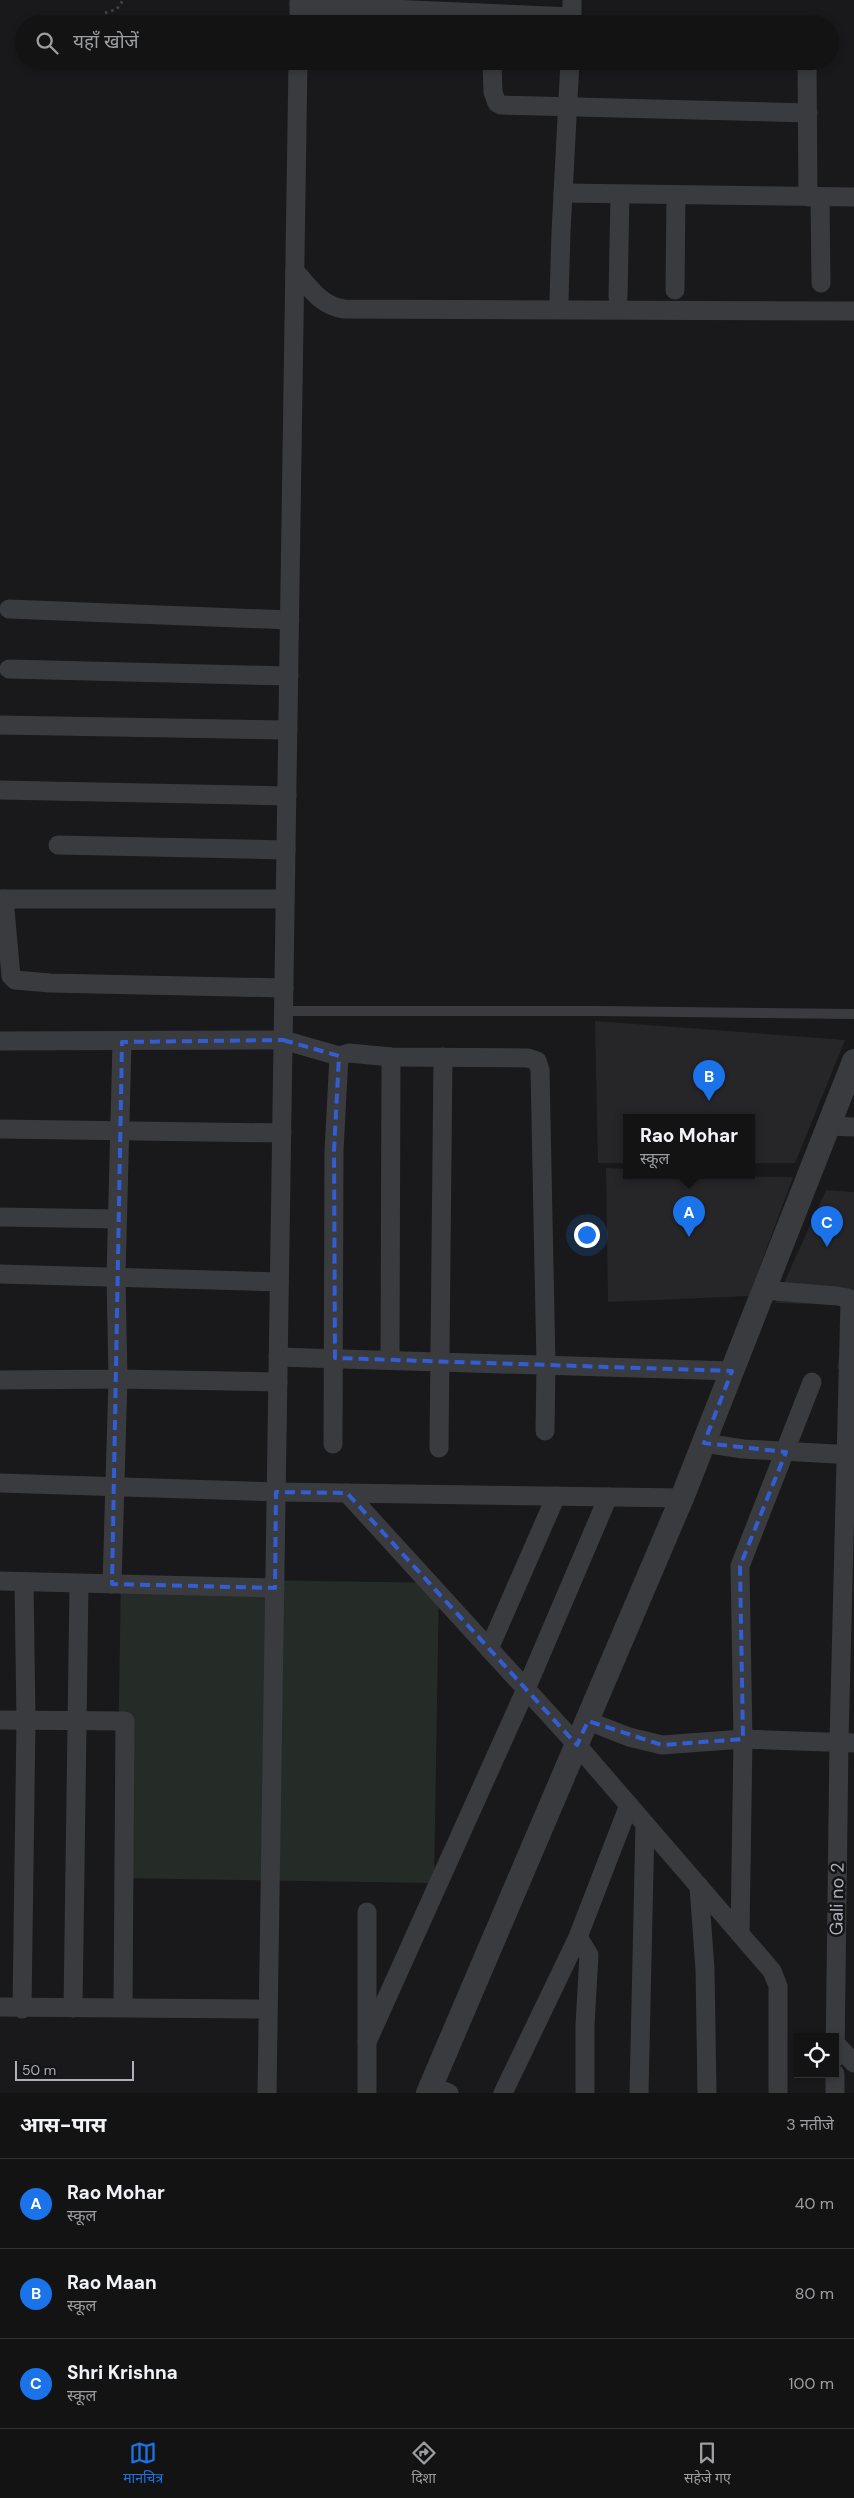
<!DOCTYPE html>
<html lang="hi">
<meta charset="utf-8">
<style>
body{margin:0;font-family:"DM Sans","Noto Sans Devanagari",sans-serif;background:#1c1c1d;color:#f1f3f6}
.controls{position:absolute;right:15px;bottom:15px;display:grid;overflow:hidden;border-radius:0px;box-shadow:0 2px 8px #0003}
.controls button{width:45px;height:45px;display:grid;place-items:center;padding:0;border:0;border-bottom:1px solid #323234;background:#131314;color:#f1f3f6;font:25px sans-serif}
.scale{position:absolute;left:15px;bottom:12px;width:119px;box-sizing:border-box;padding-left:5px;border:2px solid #adafb9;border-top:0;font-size:14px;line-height:18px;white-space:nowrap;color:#adafb9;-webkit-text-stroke:4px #141416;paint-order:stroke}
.you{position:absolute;left:586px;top:1234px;width:18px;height:18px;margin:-12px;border:4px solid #fff;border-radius:50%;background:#1a73e8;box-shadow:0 0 0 8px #1a73e833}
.badge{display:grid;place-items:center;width:32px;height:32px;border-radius:50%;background:#1a73e8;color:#fff;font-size:16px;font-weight:700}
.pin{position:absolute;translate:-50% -41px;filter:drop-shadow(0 1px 2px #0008)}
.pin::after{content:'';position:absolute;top:26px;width:18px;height:15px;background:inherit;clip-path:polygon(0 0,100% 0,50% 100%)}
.popup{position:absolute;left:623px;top:1114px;width:132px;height:65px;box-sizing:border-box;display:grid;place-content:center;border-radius:0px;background:#131314;filter:drop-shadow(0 1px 4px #0005);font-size:16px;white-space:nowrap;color:#9d9ea0}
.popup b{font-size:19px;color:#f1f3f6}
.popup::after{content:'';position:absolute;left:50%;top:100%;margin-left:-10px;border:10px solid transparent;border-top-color:#131314}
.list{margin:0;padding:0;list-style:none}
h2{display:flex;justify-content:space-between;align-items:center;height:65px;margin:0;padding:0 20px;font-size:21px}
h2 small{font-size:16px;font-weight:400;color:#9d9ea0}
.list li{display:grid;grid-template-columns:32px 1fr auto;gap:15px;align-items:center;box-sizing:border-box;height:90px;padding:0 20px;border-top:1px solid #323234}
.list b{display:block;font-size:19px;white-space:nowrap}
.list p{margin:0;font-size:16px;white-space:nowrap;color:#9d9ea0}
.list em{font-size:16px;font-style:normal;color:#9d9ea0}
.icon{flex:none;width:28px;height:28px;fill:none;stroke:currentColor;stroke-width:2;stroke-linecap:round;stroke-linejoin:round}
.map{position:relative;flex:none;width:854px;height:2093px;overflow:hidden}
.search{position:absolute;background:#131314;box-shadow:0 2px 8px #0003;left:15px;right:15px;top:15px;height:55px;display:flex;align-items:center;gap:12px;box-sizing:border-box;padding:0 18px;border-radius:28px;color:#9d9ea0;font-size:19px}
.sheet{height:335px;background:#131314}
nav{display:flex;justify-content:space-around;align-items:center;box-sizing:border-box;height:70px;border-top:1px solid #323234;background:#131314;font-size:14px;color:#9d9ea0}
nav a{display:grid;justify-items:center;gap:2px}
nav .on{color:#1a73e8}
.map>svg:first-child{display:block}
.built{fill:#262528}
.green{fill:#252c27}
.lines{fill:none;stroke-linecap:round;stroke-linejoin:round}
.path{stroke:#414146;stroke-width:3;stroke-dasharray:2.5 4;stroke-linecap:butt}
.service{stroke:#3a3b3f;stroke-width:10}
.minor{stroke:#3a3b3f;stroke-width:19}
.tertiary{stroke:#3a3b3f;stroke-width:24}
.marked{fill:none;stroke:#335dd3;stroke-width:4;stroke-dasharray:10 6;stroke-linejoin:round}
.labels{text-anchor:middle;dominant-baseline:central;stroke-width:5;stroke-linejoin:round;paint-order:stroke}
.street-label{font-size:18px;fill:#adafb9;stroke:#141416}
</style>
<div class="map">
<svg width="854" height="2093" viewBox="0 0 854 2093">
<rect width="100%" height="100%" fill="#19191b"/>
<g class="built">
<polygon points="595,1021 845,1040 795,1163 752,1163 752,1118 626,1118 626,1163 598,1163"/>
<polygon points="606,1168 626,1169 626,1176 793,1177 749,1296 608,1302"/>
<polygon points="826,1190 854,1192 854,1369 837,1369 846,1305 775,1303"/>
</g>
<polygon class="green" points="121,1578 439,1583 434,1883 116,1878"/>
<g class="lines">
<polyline class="path" points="105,13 117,9 123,0"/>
<polyline class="service" points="284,1011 596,1011 854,1014"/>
<g class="minor">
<polyline points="299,5 572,17"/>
<polyline points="299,24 299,0"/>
<polyline points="572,24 572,0"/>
<polyline points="492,61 493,92 497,103 501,105 808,113"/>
<polyline points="807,61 808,197"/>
<polyline points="563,193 854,197"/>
<polyline points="820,197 821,283"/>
<path d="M295 271C309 287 321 306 344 309L854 311"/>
<polyline points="675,290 676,195"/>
<polyline points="618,297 620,194"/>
<polyline points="559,301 561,232 570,61"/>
<polyline points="9,609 290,620"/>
<polyline points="9,669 289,676"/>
<polyline points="0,725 288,730"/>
<polyline points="0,790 287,796"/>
<polyline points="58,845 286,850"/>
<polyline points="0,899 285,899"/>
<polyline points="4,899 11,976 15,980 50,983 284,988"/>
<polyline points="0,1041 283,1040 339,1056 349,1053 391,1057 528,1058 537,1061 540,1070 546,1365 545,1431"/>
<polyline points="828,1126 854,1127"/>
<polyline points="0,1129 282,1133"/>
<polyline points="0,1217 117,1219"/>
<polyline points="0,1274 279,1282"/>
<polyline points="763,1290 837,1296 848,1298 850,1301 839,1741 835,2058"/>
<polyline points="278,1357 732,1371"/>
<polyline points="390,1360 391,1057"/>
<polyline points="0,1380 118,1379 116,1277 122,1042"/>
<polyline points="704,1443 743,1449 854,1455"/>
<polyline points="333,1444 334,1151 339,1056"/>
<polyline points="439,1448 443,1057"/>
<polyline points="0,1483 276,1492 682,1498"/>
<polyline points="347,1493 577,1745 772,1971 778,1986 778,2093"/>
<polyline points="0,1581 275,1588"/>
<polyline points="112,1584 118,1379 278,1382"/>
<polyline points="489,1649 556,1496"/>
<polyline points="0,1720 125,1721 123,2007"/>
<polyline points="588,1721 629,1737 662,1745 743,1739 854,1743"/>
<polyline points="699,1886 705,1969 707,2093"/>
<polyline points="367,1912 367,2093"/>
<polyline points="740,1934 743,1739 740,1566 812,1382"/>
<polyline points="578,1937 589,1955 585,2025 585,2093"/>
<polyline points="0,2007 268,2009"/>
<polyline points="73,2008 79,1585"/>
<polyline points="22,2009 26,1721 24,1582"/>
<polyline points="367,2042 526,1689 608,1497"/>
<polyline points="836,2044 854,2063"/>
<polyline points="431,2086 449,2093"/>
<polyline points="267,2093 298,61"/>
<polyline points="503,2093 578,1937 629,1805"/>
<polyline points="639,2093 645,1824"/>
<polyline points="835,2093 835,2074"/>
</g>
<polyline class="tertiary" points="428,2093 682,1498 854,1061"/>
</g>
<path class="marked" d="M283 1040 339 1056 334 1151 335 1358 732 1371 704 1443 786 1452 740 1566 743 1739 662 1745 588 1721 577 1745 347 1493 276 1492 275 1588 112 1584 122 1042Z"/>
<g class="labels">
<g class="street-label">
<text transform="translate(837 1899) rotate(-89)">Gali no 2</text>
</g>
</g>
</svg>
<div class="controls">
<button><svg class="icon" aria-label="locate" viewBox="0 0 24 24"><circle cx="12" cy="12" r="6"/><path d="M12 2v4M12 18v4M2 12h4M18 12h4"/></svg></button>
</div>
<div class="scale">50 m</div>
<div class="you"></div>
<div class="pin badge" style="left:689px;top:1237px">A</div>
<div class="popup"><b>Rao Mohar</b>स्कूल</div>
<div class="pin badge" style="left:709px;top:1101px">B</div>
<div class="pin badge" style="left:827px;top:1247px">C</div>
<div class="search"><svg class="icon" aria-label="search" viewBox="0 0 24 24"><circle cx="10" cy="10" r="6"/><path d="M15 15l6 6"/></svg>यहाँ खोजें</div>
</div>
<section class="sheet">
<h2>आस-पास<small>3 नतीजे</small></h2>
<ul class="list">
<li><span class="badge">A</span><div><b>Rao Mohar</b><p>स्कूल</p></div><em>40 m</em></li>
<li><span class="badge">B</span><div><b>Rao Maan</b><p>स्कूल</p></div><em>80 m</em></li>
<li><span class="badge">C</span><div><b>Shri Krishna</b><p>स्कूल</p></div><em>100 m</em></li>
</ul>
</section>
<nav>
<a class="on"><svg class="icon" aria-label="map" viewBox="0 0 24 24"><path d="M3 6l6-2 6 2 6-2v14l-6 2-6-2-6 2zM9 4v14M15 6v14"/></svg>मानचित्र</a>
<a><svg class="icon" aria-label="directions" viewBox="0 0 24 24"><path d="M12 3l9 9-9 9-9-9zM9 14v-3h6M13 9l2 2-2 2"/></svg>दिशा</a>
<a><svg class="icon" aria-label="saved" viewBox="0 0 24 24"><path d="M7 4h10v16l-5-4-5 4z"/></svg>सहेजे गए</a>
</nav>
